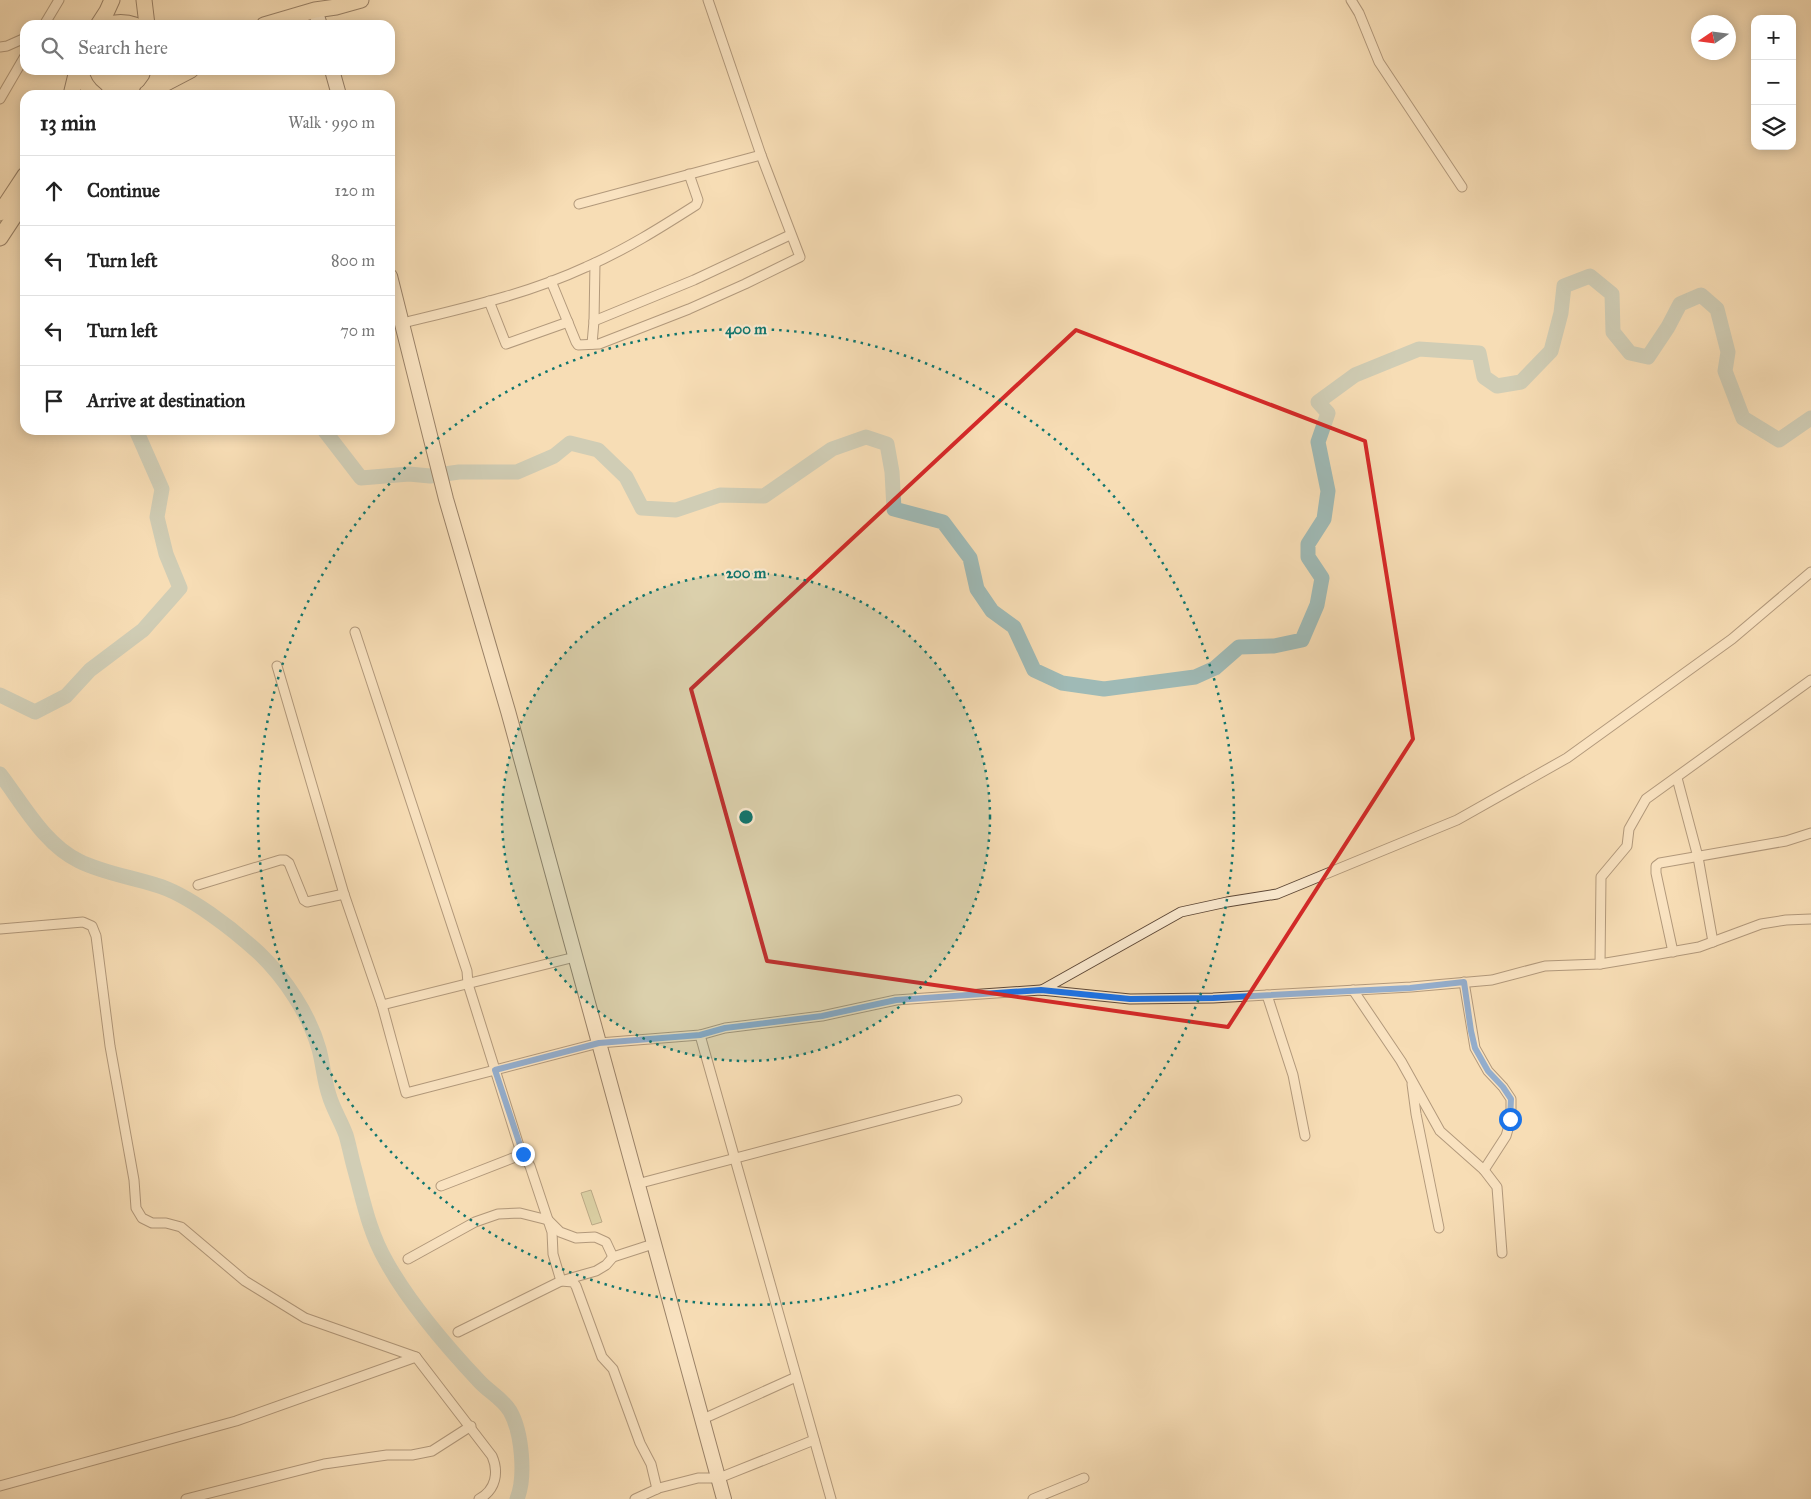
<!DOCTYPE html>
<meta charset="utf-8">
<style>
body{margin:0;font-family:"IM FELL Great Primer",serif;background:#f6f6f6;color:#222}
.controls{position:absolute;right:15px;top:15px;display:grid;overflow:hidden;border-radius:10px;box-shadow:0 2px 12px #0003}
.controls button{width:45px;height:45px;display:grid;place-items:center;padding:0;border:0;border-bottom:1px solid #e0e0e0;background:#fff;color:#222;font:25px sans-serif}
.compass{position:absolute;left:1691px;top:15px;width:45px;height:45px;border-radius:50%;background:#fff;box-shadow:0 2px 12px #0003;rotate:257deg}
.stop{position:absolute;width:15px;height:15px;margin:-11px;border:4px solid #1a73e8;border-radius:50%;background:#fff}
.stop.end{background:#1a73e8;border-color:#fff;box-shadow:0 1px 5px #0008}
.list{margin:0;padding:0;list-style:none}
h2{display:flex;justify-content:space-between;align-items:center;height:65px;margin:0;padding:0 20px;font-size:21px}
h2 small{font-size:16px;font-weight:400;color:#767676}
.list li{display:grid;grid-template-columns:32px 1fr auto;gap:15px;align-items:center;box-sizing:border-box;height:70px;padding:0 20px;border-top:1px solid #e0e0e0}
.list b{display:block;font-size:19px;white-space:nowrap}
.list em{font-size:16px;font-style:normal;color:#767676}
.icon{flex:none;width:28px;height:28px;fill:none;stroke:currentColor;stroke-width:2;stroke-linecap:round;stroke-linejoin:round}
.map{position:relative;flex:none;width:1811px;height:1499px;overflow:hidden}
.search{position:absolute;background:#fff;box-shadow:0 2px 12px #0003;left:20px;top:20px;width:375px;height:55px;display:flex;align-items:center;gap:12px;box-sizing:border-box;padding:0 18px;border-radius:15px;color:#767676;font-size:19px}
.panel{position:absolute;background:#fff;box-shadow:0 2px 12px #0003;left:20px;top:90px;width:375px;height:345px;border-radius:15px}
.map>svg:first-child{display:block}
.green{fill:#b8c291;stroke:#726c4f}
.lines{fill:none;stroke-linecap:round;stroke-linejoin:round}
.river{stroke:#9fbab6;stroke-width:15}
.street-casing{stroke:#5e4837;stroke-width:11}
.secondary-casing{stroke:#2b170d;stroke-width:16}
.primary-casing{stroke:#2b170d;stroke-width:17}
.street{stroke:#fae9cf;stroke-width:9}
.secondary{stroke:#fae9cf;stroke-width:14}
.primary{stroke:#f7ddb5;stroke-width:15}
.route{stroke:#1a73e8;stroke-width:6}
.marked{fill:none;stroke:#d62828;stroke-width:4;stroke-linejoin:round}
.ring{fill:none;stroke:#0f766e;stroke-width:2.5;stroke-dasharray:2.5 5}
.centre{fill:#0f766e;stroke:#fae9cf;stroke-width:2.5}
.ring-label{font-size:15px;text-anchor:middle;font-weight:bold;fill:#0f766e;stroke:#fae9cf;stroke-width:4.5;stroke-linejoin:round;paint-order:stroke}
</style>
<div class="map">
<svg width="1811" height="1499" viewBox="0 0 1811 1499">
<rect width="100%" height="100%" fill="#f7ddb5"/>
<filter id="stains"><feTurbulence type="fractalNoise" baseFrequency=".004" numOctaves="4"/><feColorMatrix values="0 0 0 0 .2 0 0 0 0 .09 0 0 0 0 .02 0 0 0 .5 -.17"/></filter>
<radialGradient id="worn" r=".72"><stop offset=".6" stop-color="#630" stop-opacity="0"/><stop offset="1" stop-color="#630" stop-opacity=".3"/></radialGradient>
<polygon class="green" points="591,1190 602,1222 592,1225 581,1193"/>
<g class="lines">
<g class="river">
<polyline points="324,430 361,478 409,474 430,476 459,472 517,472 554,456 570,443 598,450 626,477 642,508 676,510 720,495 764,496 832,449 866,437 887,444 892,472 894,509 943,522 970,558 977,589 992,611 1014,627 1034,670 1062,683 1104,689 1195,677 1215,668 1239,647 1274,646 1302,640 1317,605 1322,578 1308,557 1308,544 1324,519 1328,491 1318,442 1328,413 1318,402 1355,375 1419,349 1479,353 1484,377 1497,386 1521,382 1551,351 1561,313 1564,286 1590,276 1612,294 1613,332 1630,353 1648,357 1668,327 1680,304 1701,295 1717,309 1728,352 1725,371 1743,418 1779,440 1811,418"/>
<polyline points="0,695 35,712 66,696 90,670 143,630 180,588 166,554 157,517 162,489 136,430"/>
<path d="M0 774C23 804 44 844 79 861 103 873 131 877 156 885 188 894 234 930 259 953 285 978 309 1014 319 1049 323 1064 324 1080 329 1095 333 1109 341 1121 346 1135 349 1145 351 1156 354 1167 363 1199 369 1232 386 1261 408 1301 448 1348 479 1381 489 1392 502 1398 510 1411 522 1432 526 1477 517 1499"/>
</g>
<defs>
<g id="street">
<polyline points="1351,0 1359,13 1379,62 1462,187"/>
<polyline points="44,25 59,0"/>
<polyline points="0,47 7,46 25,38"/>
<polyline points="0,99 25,56"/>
<polyline points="579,204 761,155"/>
<polyline points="551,281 576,342 578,345 599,344 689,309 745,284 800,257 761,155 708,0"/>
<polyline points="489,301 506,344 568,322"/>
<polyline points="594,321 694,280 790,235"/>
<path d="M403 323C464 308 528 294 586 267 625 250 660 228 696 205L698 200 689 174"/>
<polyline points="592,344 594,321 595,263"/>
<polyline points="355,632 467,971 468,984 520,1149 530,1166 552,1232 553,1254 561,1281 573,1282 576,1286 602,1357 613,1369 640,1443 651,1464 657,1489"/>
<polyline points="277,666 344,894 382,1005 406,1093 599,1043 700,1035 725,1028 822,1016 896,1000 1041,990 1130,999 1213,998 1411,987 1492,980 1545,966 1600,964 1636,958 1699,947 1761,924 1786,920 1811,919"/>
<polyline points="1677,778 1698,857 1713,942"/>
<polyline points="198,885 280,860 285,860 289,863 304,900 307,902 344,894"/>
<path d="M0 929 83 922 92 926 96 936 110 1046 134 1180 136 1208 142 1218 152 1223H166L181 1227 245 1281 305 1318 416 1357 492 1456C499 1472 496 1490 479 1499"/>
<polyline points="1673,952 1656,873 1656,866 1660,863 1786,841 1811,833"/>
<polyline points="1600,964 1601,877 1627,846 1629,829 1646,799 1811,680"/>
<polyline points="1464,982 1475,1048 1488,1071 1503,1087 1511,1099 1511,1119 1506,1136 1484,1170"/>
<polyline points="1042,990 1181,912 1227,902 1277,894 1457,820 1567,758 1732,639 1811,572"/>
<polyline points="1353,990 1401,1061 1440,1131 1484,1170 1497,1187 1502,1253"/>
<polyline points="1267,995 1293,1075 1305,1136"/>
<polyline points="382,1005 575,957"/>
<polyline points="700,1035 831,1499"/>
<polyline points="1412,1084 1416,1114 1439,1228"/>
<polyline points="637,1184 957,1100"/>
<polyline points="441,1186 523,1154"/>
<polyline points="408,1259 475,1222 498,1214 520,1213 548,1220 560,1232 576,1238 595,1237 606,1242 613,1257"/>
<polyline points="458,1332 561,1281 596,1271 606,1265 613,1257 650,1245"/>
<polyline points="703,1419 796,1377"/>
<polyline points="0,1486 236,1421 416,1357"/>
<polyline points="186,1499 324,1464 387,1455 412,1455 432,1451 471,1426"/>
<polyline points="635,1499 659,1488 698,1478 719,1478 814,1440"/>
<polyline points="1033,1499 1084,1478"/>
</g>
<g id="secondary">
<polyline points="315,10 320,25"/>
<polyline points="332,70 339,95"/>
<polyline points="390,276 446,499 508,711 724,1499"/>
</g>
<g id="primary">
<polyline points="144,0 147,25"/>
<polyline points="98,25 107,11 112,0"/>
<path d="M104 25C115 22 124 21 135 25"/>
<polyline points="264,25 315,10 336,7 361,0"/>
<path d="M81 70C82 80 88 89 96 95"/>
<polyline points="147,93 191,70"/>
<polyline points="148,93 156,82 160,70"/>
<polyline points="71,95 77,70"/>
<polyline points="0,213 25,175"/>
<polyline points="0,238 25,200"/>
</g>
</defs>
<use href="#street" class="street-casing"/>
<use href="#secondary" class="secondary-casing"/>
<use href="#primary" class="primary-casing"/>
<use href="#street" class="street"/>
<use href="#secondary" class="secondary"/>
<use href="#primary" class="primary"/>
</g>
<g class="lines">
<polyline class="route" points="523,1154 495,1070 599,1043 700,1035 725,1028 822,1016 896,1000 1041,990 1130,999 1213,998 1410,988 1464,982 1471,1031 1475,1048 1488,1071 1503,1087 1511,1099 1510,1119"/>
</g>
<path d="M0 0H1811V1499H0ZM1076 330 1365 441 1413 739 1228 1027 767 961 691 689Z" fill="#f7ddb5" fill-opacity=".55" fill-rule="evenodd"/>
<path class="marked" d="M1076 330 1365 441 1413 739 1228 1027 767 961 691 689Z"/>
<circle cx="746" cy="817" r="244" fill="#0f766e" fill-opacity=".12"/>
<g class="ring">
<circle cx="746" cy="817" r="244"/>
<circle cx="746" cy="817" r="488"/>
</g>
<circle cx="746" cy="817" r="8" class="centre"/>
<g class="ring-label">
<text x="746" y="334">400 m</text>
<text x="746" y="578">200 m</text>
</g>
<rect width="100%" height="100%" filter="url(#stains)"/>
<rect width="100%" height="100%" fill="url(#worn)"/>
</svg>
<div class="controls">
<button>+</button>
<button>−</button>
<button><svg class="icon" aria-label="layers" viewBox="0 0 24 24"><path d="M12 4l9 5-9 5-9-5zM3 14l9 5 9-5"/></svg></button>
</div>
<svg class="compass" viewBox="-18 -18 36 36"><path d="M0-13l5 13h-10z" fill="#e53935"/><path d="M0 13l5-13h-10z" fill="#767676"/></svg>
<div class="stop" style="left:1510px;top:1119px"></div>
<div class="stop end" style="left:523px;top:1154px"></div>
<div class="search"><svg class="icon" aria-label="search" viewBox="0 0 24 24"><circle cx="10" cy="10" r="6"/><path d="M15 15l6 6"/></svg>Search here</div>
<section class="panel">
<h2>13 min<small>Walk · 990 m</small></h2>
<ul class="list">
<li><svg class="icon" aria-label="ahead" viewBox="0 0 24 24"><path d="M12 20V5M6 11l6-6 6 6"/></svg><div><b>Continue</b></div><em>120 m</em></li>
<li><svg class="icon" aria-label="left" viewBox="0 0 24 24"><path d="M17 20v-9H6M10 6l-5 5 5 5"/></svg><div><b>Turn left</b></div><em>800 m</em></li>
<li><svg class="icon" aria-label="left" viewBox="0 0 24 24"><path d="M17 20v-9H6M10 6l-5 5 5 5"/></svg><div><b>Turn left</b></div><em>70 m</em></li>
<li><svg class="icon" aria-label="arrive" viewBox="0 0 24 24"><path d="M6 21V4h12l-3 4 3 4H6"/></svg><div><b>Arrive at destination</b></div></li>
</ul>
</section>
</div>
